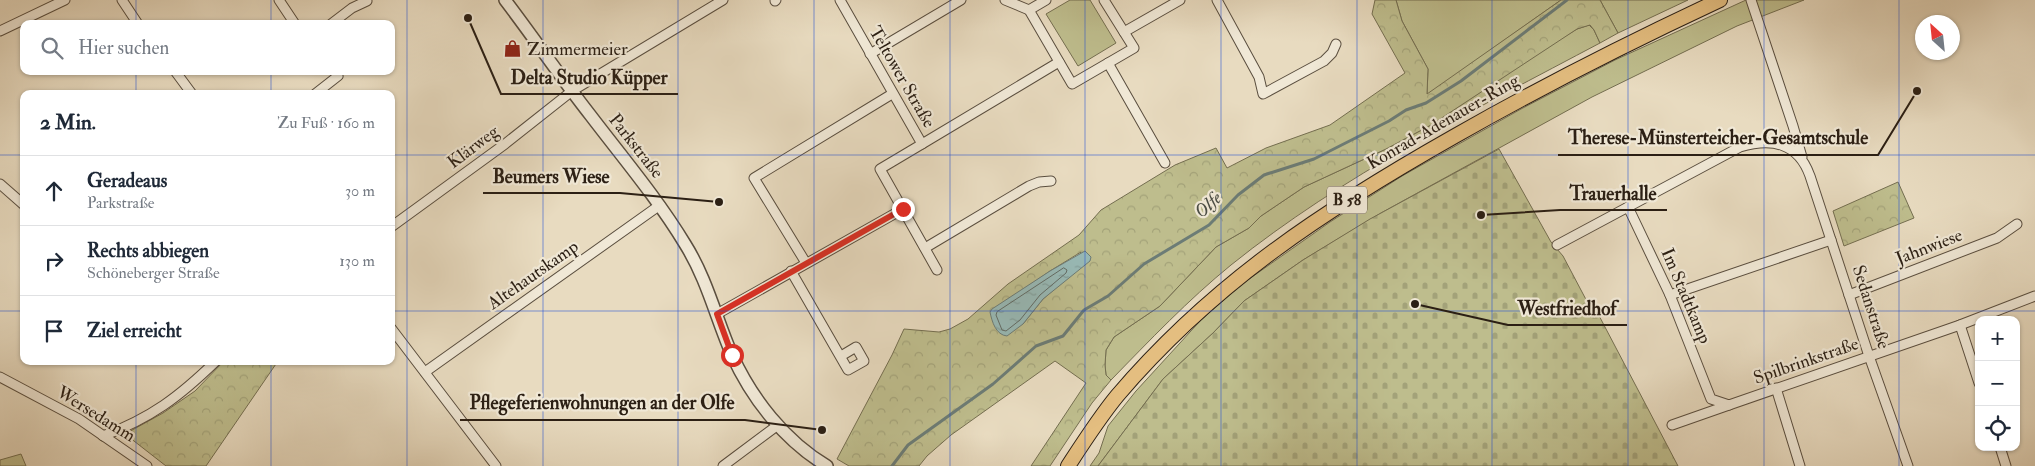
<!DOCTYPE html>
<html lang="de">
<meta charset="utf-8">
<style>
body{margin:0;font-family:"IM FELL Double Pica",serif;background:#f6f6f7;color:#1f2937}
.controls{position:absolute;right:15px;bottom:15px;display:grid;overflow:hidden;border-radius:10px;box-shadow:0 1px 4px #0004}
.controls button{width:45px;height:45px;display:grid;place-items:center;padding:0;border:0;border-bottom:1px solid #e0e1e3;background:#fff;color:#1f2937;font:25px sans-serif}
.compass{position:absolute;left:1915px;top:15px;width:45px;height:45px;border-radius:50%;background:#fff;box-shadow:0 1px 4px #0004;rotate:333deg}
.stop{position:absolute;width:15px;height:15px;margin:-11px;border:4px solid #d93025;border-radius:50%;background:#fff}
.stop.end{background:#d93025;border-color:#fff;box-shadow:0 1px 5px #0008}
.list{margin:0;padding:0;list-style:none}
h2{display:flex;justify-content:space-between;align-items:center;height:65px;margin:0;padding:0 20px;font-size:21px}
h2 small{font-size:16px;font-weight:400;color:#747a83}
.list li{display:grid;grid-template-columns:32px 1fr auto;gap:15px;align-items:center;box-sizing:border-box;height:70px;padding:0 20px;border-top:1px solid #e0e1e3}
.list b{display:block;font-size:19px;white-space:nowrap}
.list p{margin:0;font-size:16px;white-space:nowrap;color:#747a83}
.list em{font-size:16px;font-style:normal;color:#747a83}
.icon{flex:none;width:28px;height:28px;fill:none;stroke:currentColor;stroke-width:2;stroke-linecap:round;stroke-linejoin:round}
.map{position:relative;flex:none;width:2035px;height:466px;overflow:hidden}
.search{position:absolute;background:#fff;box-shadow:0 1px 4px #0004;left:20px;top:20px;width:375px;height:55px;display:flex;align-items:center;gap:12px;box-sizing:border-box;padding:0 18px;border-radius:10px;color:#747a83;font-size:19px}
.panel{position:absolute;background:#fff;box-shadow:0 1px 4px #0004;left:20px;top:90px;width:375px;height:275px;border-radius:10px}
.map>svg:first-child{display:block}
.green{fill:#bebd8d;stroke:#746e50}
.cemetery{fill:url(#cemetery-stones);stroke:#746e50}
.park{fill:url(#park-crowns);stroke:#746e50;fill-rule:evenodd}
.water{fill:url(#water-ripples);stroke:#6c7c76}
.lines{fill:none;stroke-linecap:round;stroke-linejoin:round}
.shore{stroke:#626c66;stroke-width:1}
.stream{stroke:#6c7c76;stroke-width:3}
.minor-casing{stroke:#5a4e3f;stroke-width:11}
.tertiary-casing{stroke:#5a4e3f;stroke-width:14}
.primary-casing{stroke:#2b1f14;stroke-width:16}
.minor{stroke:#f0e8d6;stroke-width:9}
.tertiary{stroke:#f0e8d6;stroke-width:11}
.primary{stroke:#e4be80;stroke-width:14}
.route{stroke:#d93025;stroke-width:6}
.grid{fill:none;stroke:#1d4ed8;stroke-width:1;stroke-opacity:0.55}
.labels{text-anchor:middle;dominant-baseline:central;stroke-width:4.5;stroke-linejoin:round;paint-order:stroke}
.shield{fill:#f0e8d6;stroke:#665b4e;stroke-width:1}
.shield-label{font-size:16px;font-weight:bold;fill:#2b1f14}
.poi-label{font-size:18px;fill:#2b1f14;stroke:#f0e8d6;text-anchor:start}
.street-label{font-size:18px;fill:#2b1f14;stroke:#f0e8d6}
.water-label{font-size:19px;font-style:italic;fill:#4c4e45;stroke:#f0e8d6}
.leader{fill:none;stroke:#2b1f14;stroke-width:2}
.callout-dot{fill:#2b1f14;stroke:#f0e8d6;stroke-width:2}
.callout-label{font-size:19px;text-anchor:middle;font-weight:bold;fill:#2b1f14;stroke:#f0e8d6;stroke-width:4.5;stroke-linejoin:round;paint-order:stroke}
</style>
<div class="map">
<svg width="2035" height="466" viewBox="0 0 2035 466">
<defs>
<pattern id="cemetery-stones" width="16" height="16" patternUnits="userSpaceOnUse" patternTransform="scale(1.25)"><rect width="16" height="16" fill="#bebd8d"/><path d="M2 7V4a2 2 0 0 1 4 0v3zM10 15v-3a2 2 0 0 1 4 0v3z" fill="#a3a279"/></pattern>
<pattern id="park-crowns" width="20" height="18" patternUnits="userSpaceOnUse" patternTransform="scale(1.25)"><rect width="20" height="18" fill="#bebd8d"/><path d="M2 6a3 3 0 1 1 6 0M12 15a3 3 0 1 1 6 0" fill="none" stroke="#a3a279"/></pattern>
<pattern id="water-ripples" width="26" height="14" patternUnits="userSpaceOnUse" patternTransform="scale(1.25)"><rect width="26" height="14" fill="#98bab7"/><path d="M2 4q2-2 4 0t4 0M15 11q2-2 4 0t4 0" fill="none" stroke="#839f9c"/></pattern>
</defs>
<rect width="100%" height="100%" fill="#e8dbc0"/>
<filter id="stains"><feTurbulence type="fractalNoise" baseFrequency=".004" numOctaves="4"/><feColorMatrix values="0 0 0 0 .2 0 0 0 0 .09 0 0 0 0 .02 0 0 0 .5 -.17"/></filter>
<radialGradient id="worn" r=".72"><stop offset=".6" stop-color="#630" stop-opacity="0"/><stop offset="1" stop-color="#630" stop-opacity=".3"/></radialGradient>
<g class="green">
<polygon points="1070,0 1090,0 1116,43 1078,66 1046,14"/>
<polygon points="1396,0 1561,0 1427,95 1428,69 1402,21"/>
<polygon points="1600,0 1688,0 1618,33"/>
<polygon points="1746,0 1804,0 1737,26 1592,97 1381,213 1303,260 1244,301 1213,333 1163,379 1098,466 1090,466 1099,453 1108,426 1136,391 1201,320 1242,284 1330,222 1402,176 1521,109 1615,60"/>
<path d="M1589 25 1594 30 1600 43C1474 110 1343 175 1231 265 1188 300 1150 340 1111 380L1106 375 1105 365 1106 350 1114 337 1160 306 1216 247 1249 228 1261 216 1304 187 1386 149 1431 125 1554 43 1577 29Z"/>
<polygon points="21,454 26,466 0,466 0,460"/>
</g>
<polygon class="cemetery" points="1499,149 1551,242 1563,256 1591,309 1595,308 1678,466 1098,466 1163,379 1213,333 1244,301 1303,260 1370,219"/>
<g class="park">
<path d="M1375 0H1396L1402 21 1428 69 1427 94 1561 0H1600L1618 33 1600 43 1594 30 1590 25 1577 29 1431 125 1386 149 1304 187 1261 216 1249 228 1216 247 1160 306 1114 337 1106 350 1105 365 1106 375 1111 380 1092 403 1050 466H1031L1086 383 1055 361 951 435 927 456 919 466H849L837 459 892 355 904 329 939 332 950 329 968 319 1008 284 1079 235 1101 210 1175 165 1216 148 1227 168 1266 148 1330 125 1405 73 1372 14ZM1081 252 1071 275 1043 299 1023 324 1017 294 1050 271Z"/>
<polygon points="1898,182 1914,218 1844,246 1833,211"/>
<polygon points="224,361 278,361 206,466 166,466 125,434 163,413 195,391"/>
</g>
<path class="water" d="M1085 251 1091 257 1090 261 1043 299 1023 324 1007 336C996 335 992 322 990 312L992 309 1050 271Z"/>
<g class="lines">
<polygon class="shore" points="1064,268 1067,270 1066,273 1040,295 1020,320 1006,331 1002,330 996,315 997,312"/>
<polyline class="stream" points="892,466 908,445 993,384 1036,346 1063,336 1084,310 1108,296 1144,264 1209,225 1238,195 1264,175 1314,159 1389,121 1406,110 1426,103 1461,81 1567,0"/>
<defs>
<g id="minor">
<polyline points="122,0 138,24"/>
<polyline points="279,0 295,24"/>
<polyline points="840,0 922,144 880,169 937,270"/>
<polyline points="1005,0 1029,10"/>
<polyline points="1046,0 1029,10 1072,84 1134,48 1104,0"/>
<polyline points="1217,0 1259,77 1263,94 1324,61 1332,53 1336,44"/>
<polyline points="1751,0 1793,126 1802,157"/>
<polyline points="775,1 776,0"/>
<polyline points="331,24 352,8 367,1"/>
<polyline points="0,31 65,0"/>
<polyline points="1124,32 1180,0"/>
<polyline points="870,54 961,0"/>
<polyline points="1108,63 1165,163"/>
<polyline points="175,71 192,94"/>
<polyline points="315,94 338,76 335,71"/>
<polyline points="922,144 1059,62"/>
<polyline points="0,184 24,205"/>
<polyline points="1628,207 1670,295 1711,399 1729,405 1960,325 2035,296"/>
<polyline points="391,227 505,144 572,91 723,0"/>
<path d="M1557 245 1740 147C1771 138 1798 142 1810 176L1869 356 1908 466"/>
<polyline points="925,248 1029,186 1039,182 1051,181"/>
<polyline points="806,263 754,178 892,94"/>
<polyline points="791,271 848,370 864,361 856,347 841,356"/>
<polyline points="1670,295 1831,240"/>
<polyline points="1849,295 1997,238 2017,224"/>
<polyline points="717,314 903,209"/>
<polyline points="1960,325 1979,383"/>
<polyline points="391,328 496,466"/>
<polyline points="425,372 660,205"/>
<polyline points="0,377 79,419 147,466"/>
<polyline points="1776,388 1800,466"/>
<polyline points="1672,425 1729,405"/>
<path d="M103 436C151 418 179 397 216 361"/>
<polyline points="2000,447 2006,466"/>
<polyline points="723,466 778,425"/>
</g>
<path id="tertiary" d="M505 0C534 38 561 78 591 116 623 158 657 198 685 244 707 279 716 318 732 355 752 399 785 441 827 466"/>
<path id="primary" d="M1068 466C1083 443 1099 418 1117 396 1214 282 1326 209 1455 136 1541 87 1630 42 1720 0"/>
</defs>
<use href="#minor" class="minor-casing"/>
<use href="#tertiary" class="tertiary-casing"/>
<use href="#primary" class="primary-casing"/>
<use href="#minor" class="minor"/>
<use href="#tertiary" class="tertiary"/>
<use href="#primary" class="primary"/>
</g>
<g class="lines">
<polyline class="route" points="732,355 717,314 903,209"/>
</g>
<path class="grid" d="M136 0V24M271 0V24M407 0V466M543 0V466M678 0V466M814 0V466M950 0V466M1085 0V466M1221 0V466M1357 0V466M1492 0V466M1628 0V466M1764 0V466M1899 0V466M136 71V94M271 71V94M0 155H24M391 155H2035M0 311H24M391 311H2035M136 361V466M271 361V466"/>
<defs>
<symbol id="shop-bare" viewBox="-9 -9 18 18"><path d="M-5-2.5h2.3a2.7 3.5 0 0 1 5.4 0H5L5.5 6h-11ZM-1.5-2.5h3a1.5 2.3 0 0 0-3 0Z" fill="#8f2418" stroke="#f0e8d6" stroke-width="2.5" paint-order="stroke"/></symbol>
</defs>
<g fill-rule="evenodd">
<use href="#shop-bare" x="500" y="36" width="25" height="25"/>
</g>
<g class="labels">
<rect class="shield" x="1327" y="186.5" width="40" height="27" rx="4"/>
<g class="shield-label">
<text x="1347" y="200">B 58</text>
</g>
<g class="poi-label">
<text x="527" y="49">Zimmermeier</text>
</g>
<g class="street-label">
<text transform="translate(902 77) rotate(60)">Teltower Straße</text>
<text transform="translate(1443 122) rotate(-30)">Konrad-Adenauer-Ring</text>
<text transform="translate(636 146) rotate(52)">Parkstraße</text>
<text transform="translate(473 147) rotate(-37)">Klärweg</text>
<text transform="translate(1929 247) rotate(-21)">Jahnwiese</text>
<text transform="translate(533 275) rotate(-35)">Altehautskamp</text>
<text transform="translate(1686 296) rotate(67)">Im Stadtkamp</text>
<text transform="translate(1871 307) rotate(72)">Sedanstraße</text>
<text transform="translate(1806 361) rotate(-19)">Spilbrinkstraße</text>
<text transform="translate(96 414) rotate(32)">Wersedamm</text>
</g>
<g class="water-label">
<text transform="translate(1208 205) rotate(-42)">Olfe</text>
</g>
</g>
<path class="leader" d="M468 18L501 94H678M1917 91L1878 155H1558M719 202L620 193H483M1481 215L1560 210H1667M1415 304L1508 325H1627M822 430L745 420H460"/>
<g class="callout-dot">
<circle cx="468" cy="18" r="5"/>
<circle cx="1917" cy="91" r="5"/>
<circle cx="719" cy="202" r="5"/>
<circle cx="1481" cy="215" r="5"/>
<circle cx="1415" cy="304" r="5"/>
<circle cx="822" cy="430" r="5"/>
</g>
<g class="callout-label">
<text x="589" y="84">Delta Studio Küpper</text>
<text x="1718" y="144">Therese-Münsterteicher-Gesamtschule</text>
<text x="551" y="183">Beumers Wiese</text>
<text x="1613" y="200">Trauerhalle</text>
<text x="1567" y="315">Westfriedhof</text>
<text x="602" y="409">Pflegeferienwohnungen an der Olfe</text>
</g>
<rect width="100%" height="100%" filter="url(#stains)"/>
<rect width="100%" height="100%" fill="url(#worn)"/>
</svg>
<div class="controls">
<button>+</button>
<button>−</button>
<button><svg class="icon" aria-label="locate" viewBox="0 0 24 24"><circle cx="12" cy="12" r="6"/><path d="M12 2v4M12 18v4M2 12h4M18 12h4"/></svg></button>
</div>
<svg class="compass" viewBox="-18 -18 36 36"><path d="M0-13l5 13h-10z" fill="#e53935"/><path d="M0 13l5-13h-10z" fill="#747a83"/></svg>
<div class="stop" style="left:732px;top:355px"></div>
<div class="stop end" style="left:903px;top:209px"></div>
<div class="search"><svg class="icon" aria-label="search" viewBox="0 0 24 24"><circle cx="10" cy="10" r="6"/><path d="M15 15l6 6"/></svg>Hier suchen</div>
<section class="panel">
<h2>2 Min.<small>Zu Fuß · 160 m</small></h2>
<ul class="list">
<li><svg class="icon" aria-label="ahead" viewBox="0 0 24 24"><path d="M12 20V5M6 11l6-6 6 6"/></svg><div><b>Geradeaus</b><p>Parkstraße</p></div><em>30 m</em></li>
<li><svg class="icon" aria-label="right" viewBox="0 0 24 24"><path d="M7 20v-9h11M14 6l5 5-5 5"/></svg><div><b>Rechts abbiegen</b><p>Schöneberger Straße</p></div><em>130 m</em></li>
<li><svg class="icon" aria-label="arrive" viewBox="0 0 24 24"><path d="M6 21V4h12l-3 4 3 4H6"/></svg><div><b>Ziel erreicht</b></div></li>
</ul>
</section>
</div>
